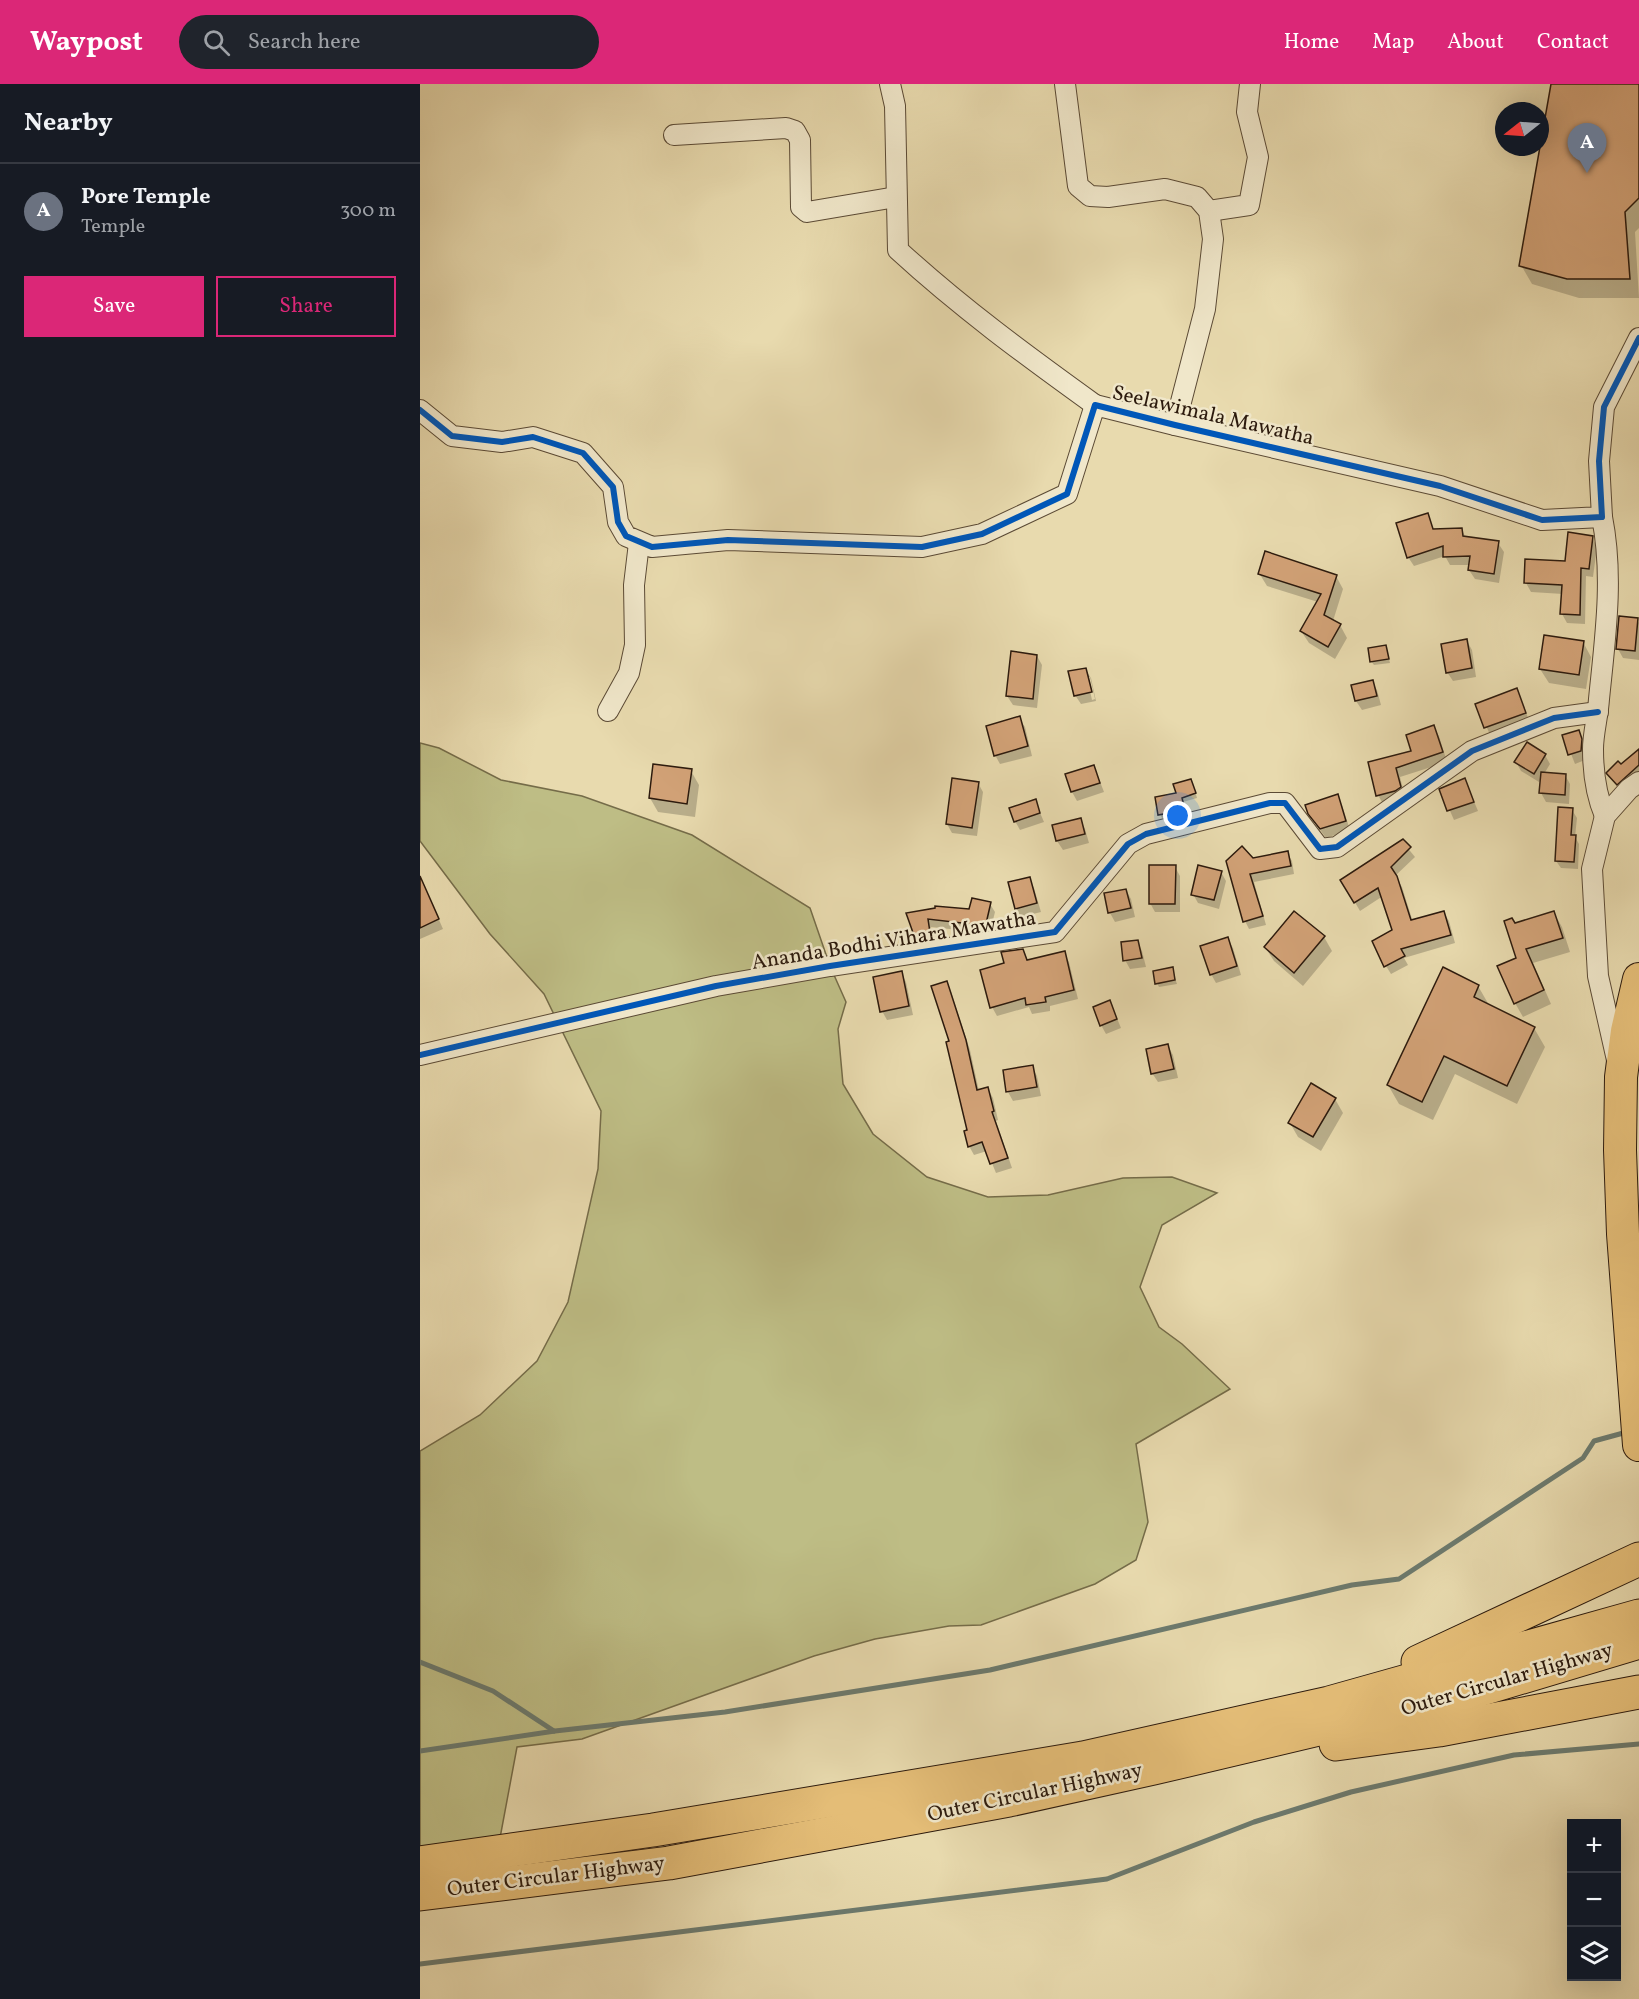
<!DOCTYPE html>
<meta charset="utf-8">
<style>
body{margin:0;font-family:Vollkorn,serif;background:#20242c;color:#f1f3f6}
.controls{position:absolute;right:18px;bottom:18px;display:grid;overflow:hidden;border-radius:0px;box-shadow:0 6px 24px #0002}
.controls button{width:54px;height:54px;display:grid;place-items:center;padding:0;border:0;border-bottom:2px solid #363941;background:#171b24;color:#f1f3f6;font:30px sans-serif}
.compass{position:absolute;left:1075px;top:18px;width:54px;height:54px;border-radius:50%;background:#171b24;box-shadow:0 6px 24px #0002;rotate:253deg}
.you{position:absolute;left:758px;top:732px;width:21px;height:21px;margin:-15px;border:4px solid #fff;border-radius:50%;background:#1a73e8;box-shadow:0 0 0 9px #1a73e833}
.badge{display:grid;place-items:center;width:39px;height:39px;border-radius:50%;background:#db2777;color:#fff;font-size:20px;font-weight:700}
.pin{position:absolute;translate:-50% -50px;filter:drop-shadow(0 2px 3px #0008)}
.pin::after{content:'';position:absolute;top:32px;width:21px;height:18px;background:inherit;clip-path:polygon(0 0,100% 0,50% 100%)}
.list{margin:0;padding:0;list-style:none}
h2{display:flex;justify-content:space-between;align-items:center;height:78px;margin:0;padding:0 24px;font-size:26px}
h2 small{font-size:20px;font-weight:400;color:#9ea1a6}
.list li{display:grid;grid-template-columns:39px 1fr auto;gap:18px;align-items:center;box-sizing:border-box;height:96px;padding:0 24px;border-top:2px solid #363941}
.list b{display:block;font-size:22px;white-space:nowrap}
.list p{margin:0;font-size:20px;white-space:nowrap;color:#9ea1a6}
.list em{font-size:20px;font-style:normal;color:#9ea1a6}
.actions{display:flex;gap:12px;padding:18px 24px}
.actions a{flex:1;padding:14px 0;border:2px solid #db2777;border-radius:0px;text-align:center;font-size:21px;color:#db2777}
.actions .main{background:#db2777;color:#fff}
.icon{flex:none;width:33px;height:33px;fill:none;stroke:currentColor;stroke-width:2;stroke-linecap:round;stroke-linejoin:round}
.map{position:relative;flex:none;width:1219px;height:1915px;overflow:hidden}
header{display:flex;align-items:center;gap:36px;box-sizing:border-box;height:84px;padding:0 30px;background:#db2777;color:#fff}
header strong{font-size:28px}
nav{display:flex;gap:33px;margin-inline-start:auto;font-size:21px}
.search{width:420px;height:54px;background:#20242c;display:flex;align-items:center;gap:15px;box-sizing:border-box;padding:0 21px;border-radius:33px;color:#9ea1a6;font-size:22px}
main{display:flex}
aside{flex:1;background:#171b24}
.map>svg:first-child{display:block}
.green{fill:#bebd85;stroke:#756c49;stroke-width:1.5}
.shadow{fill:#0003;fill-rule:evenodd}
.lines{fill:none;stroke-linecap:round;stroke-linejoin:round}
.stream{stroke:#6c7a6e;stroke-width:5}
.building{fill:#d2a277;stroke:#2c1a0d;stroke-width:1.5}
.minor-casing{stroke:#5b4a35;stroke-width:22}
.primary-casing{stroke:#2c1a0d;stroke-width:34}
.motorway-casing{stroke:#2c1a0d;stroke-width:35}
.minor{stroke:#f0e7ca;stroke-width:20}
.primary{stroke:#e4bd77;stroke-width:32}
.motorway{stroke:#e4bd77;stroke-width:33}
.cycleway-casing{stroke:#f0e7ca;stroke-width:10}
.cycleway{stroke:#0057b8;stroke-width:6}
.labels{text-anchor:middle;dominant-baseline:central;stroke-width:5;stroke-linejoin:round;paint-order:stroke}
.street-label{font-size:21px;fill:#2c1a0d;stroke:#f0e7ca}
</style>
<header>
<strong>Waypost</strong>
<div class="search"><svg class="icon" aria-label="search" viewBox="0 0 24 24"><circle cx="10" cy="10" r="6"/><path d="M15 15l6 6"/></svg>Search here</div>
<nav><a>Home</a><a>Map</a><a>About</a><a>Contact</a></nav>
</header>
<main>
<aside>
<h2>Nearby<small></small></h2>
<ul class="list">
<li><span class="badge" style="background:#6b7280">A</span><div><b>Pore Temple</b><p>Temple</p></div><em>300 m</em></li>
</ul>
<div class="actions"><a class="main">Save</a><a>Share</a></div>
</aside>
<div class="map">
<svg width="1219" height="1915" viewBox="0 0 1219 1915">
<rect width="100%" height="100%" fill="#e8daae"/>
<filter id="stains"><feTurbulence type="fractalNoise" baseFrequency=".00333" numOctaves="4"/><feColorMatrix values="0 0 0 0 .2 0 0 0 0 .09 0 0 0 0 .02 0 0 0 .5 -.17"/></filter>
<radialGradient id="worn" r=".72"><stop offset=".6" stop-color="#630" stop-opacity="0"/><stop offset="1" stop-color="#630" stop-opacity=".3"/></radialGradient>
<polygon class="green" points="0,659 19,664 81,696 162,712 272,751 390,824 410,882 426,918 418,945 423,1000 453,1050 507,1093 568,1113 628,1111 703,1094 752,1093 797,1109 742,1141 720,1203 739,1243 762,1260 810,1305 716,1360 728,1438 716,1476 675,1500 561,1541 529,1542 455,1555 394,1572 162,1655 97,1663 80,1754 0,1763 0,1367 60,1331 117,1277 148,1218 178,1085 181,1027 124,910 70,850 0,757"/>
<g class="shadow">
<polygon points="1132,0 1219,0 1219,144 1215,148 1219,214 1159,214 1112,200 1101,181"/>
<polygon points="1007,431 1014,447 1042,446 1046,454 1078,459 1084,468 1079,499 1055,495 1049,486 1050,481 1030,481 1025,472 994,482 988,473"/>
<polygon points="1172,453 1177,463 1173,493 1166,492 1165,540 1147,539 1142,530 1143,510 1111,508 1106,499 1146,478"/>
<polygon points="839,489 916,492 923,505 913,537 920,541 927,554 915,575 889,559 881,547 898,518 847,502"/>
<polygon points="1217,536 1219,539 1219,576 1203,574 1198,565"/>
<polygon points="1047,557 1052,566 1056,593 1033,597 1027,588"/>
<polygon points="1163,558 1171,573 1166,605 1129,599 1120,585"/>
<polygon points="966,563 970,579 954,581 951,577"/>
<polygon points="617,572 622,581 617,624 593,621 587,612"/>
<path d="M665 585 671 594 676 617 661 620 655 611ZM667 593H670L675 615 672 616Z"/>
<polygon points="952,597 957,606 961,621 942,626 936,617 933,602"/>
<polygon points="1096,606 1110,638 1071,653 1057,621"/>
<polygon points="599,634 605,643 612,672 580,680 575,671"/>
<polygon points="1014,643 1019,652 1027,678 980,693 985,713 963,720 958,711 949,679 993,668"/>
<polygon points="1158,648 1166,665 1165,676 1155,680 1144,652"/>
<polygon points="1216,670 1219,674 1219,693 1202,706 1188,689"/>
<polygon points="1125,671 1130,680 1124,690 1145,691 1150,700 1149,720 1126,718 1121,709 1122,694 1119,698 1101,687 1096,678"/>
<polygon points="674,682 684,708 657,717 652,708"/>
<polygon points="271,687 279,701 275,733 238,728 230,714"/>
<polygon points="1045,696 1058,727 1034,736 1021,706"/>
<polygon points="558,699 563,708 557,752 532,749 527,740"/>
<polygon points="773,700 777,714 763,718 766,730 742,734 740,730 758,710"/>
<polygon points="917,712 922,721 930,746 906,754 895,739"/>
<polygon points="615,717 624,738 600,746 595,737"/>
<polygon points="1152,726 1157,734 1155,753 1159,760 1158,785 1141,784 1136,777"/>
<polygon points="660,736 665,745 669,759 643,766 637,757"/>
<polygon points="982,757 995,773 975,792 982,803 993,838 1024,829 1029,837 1035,859 984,874 988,881 971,890 966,882 974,847 963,812 940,827 922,796"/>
<polygon points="867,769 872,777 874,790 834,798 846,841 829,845 825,837 808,778 832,776"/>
<polygon points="755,783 760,792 760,828 735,828 730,819"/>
<polygon points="801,788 806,797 799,825 778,819 773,810"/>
<polygon points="609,795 614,804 621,828 601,833 596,824"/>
<polygon points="706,806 711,815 715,833 695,838 690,829 686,811"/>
<polygon points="0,814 12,820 23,845 0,855"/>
<polygon points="570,820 575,828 569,852 548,847 511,843 515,863 502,865 488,830 550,827"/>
<polygon points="1134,829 1142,843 1150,868 1113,879 1131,920 1103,933 1095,919 1097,875 1094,841"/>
<polygon points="904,853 912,867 883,902 854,877 845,863"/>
<polygon points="808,855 813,864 821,891 796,899 791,890"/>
<polygon points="717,857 722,867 726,883 710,885 705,876"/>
<polygon points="602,867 608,877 644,869 649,878 658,915 630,922 630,927 612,930 609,923 577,932 572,923"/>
<polygon points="752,885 757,900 739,903 737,899"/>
<polygon points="1024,885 1058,902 1069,921 1114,944 1125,963 1097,1020 1035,990 1013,1036 979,1020 968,1001"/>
<polygon points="481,889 486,898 493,931 467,936 462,927"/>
<polygon points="526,899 531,908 550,966 559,1007 568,1005 573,1014 578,1036 576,1037 592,1084 576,1089 567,1067 554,1071 549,1062 549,1047 531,959"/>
<polygon points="694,927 701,944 686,950 681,941"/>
<polygon points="748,962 753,971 758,994 738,998 732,989"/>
<polygon points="612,983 617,992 621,1012 593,1017 588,1008 585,987"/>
<polygon points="915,1015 923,1029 901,1067 878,1053 870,1039"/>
</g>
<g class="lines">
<g class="stream">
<polyline points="0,1578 73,1607 134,1647"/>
<polyline points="0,1667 135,1647 305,1628 570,1586 932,1501 979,1495 1163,1374 1174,1357 1207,1348"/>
<polyline points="0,1880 687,1795 834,1738 931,1708 1094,1671 1219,1660"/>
</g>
</g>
<g class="building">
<polygon points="1131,0 1219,0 1219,114 1205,128 1210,195 1147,195 1099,182"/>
<polygon points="1008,429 1013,445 1042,444 1043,452 1079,457 1074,490 1048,486 1050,472 1023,473 1023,462 987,474 976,439"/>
<polygon points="1148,448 1173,452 1169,485 1161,484 1160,531 1140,530 1142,501 1104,499 1105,475 1145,477"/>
<polygon points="845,467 917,491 904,531 921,540 908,563 880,547 901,510 838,490"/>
<polygon points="1199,532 1218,534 1215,567 1196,565"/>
<polygon points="1124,551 1164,557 1159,591 1119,585"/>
<polygon points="1047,555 1052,584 1026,589 1021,560"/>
<polygon points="966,561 969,575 950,578 948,564"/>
<polygon points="591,567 617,571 613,615 586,612"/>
<polygon points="666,584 672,608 654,612 648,587"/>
<polygon points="953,596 957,612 935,617 931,601"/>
<polygon points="1097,604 1106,629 1064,644 1055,620"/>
<polygon points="600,632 608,662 574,672 566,642"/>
<polygon points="1014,641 1023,668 976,684 981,703 975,707 956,712 948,678 991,667 986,651"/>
<polygon points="1159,646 1162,655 1161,667 1148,671 1142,651"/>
<polygon points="1107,658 1126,670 1114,690 1094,678"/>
<polygon points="1219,665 1219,681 1197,701 1186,689 1198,677 1201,680"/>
<polygon points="233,680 272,685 267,720 229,714"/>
<polygon points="674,681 680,699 651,708 645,690"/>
<polygon points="1121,688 1146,690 1145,711 1119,709"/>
<polygon points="532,694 559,698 552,744 526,740"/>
<polygon points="1045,694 1054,718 1027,727 1019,705"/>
<polygon points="771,695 776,709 762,714 765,726 738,731 735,713 756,709 753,700"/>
<polygon points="918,710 926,737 900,745 888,730 885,721"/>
<polygon points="616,715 620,729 594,738 589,724"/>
<polygon points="1138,723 1153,724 1151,751 1156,751 1154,778 1135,777"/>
<polygon points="661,734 665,750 636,757 632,741"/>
<polygon points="983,755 991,763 971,783 977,792 991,836 1024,827 1031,851 981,865 985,872 964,883 952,857 972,846 958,804 934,819 920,796"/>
<polygon points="822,762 833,774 868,767 871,782 830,790 843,832 823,838 806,777"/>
<polygon points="729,781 756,781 755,820 729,820"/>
<polygon points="778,781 802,787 794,816 771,811"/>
<polygon points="0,792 19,835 0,844"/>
<polygon points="610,793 617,819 595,825 588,798"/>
<polygon points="706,805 711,824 688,829 684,809"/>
<polygon points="552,814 571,818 565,844 542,839 508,835 511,855 496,857 486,829 515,824 515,822 549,825"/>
<polygon points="874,827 905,852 874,889 844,863"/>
<polygon points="1134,827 1143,854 1106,865 1124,906 1094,920 1077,882 1096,874 1084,837 1092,834 1095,839"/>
<polygon points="808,853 817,882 790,891 780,862"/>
<polygon points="718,856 722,874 703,877 701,858"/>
<polygon points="603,865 607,876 645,867 654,906 625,913 626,918 606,921 605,914 570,924 560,886 584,879 581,868"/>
<polygon points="753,883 755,896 735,900 733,887"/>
<polygon points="1023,883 1059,901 1054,913 1115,943 1087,1002 1024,972 1002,1018 967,1001"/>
<polygon points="482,887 489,922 460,928 453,893"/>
<polygon points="527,897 546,956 557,1006 568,1003 574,1027 572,1028 588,1074 570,1080 562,1058 548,1063 544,1047 547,1046 526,958 529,957 511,902"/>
<polygon points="690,916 697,935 680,942 673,923"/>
<polygon points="748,960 754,985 731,990 726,965"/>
<polygon points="613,981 617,1003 586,1008 583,986"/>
<polygon points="891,999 916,1014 893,1053 868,1039"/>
</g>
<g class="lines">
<defs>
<g id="minor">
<path d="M470 0 475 22 478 166C540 223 607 272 675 321"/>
<polyline points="645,0 658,102 670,112 688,113 745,105 777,113 789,127 793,155 785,225 755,341"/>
<polyline points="254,51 366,44 375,47 380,56 381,123 387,128 476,113"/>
<polyline points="789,127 829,121 838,73 827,28 830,0"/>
<polyline points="0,326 32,352 82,358 113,353 163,369 193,403 198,438 206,452 232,463 308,456 502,463 562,450 647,410 675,321 755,341 1020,402 1122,436 1182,433 1179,377 1184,323 1219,254"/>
<path d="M1182 433C1194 493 1185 555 1179 615 1178 632 1173 649 1173 665 1173 688 1176 711 1185 732"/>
<polyline points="188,627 209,589 215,561 214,501 219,459"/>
<polyline points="0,971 296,902 410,882 635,848 708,760 726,750 850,719 865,719 900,765 917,763 1052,667 1134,634 1178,628"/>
<polyline points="1197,976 1178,892 1172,785 1185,732 1209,705 1219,698"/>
</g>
<polyline id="primary" points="1219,895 1207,947 1201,993 1200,1066 1203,1150 1219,1361"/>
<g id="motorway">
<polyline points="998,1578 1219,1475"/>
<polyline points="916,1660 1019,1646 1219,1608"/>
<polyline points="0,1779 233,1746 663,1674 909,1619 1219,1532"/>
<polyline points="0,1810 249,1779 589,1716 734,1684 1042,1611 1219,1558"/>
</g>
</defs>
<use href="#minor" class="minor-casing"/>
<use href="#primary" class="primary-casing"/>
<use href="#motorway" class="motorway-casing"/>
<use href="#minor" class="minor"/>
<use href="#primary" class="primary"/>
<use href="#motorway" class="motorway"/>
<defs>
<g id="cycleway">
<polyline points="0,326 32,352 82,358 113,353 163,369 193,403 198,438 206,452 232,463 308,456 502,463 562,450 647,410 675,321 755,341 1020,402 1122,436 1182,433 1179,377 1184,323 1219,254"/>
<polyline points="0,971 296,902 410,882 635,848 708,760 726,750 850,719 865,719 900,765 917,763 1052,667 1134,634 1178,628"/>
</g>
</defs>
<use href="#cycleway" class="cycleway-casing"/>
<use href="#cycleway" class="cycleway"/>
</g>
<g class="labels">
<g class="street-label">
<text transform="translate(793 332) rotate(13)">Seelawimala Mawatha</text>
<text transform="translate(474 857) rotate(-9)">Ananda Bodhi Vihara Mawatha</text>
<text transform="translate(1087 1596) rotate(-16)">Outer Circular Highway</text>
<text transform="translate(615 1709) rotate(-12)">Outer Circular Highway</text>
<text transform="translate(136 1793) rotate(-7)">Outer Circular Highway</text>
</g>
</g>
<rect width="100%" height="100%" filter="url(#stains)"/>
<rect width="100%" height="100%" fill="url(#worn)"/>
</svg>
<div class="controls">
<button>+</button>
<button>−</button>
<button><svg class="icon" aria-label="layers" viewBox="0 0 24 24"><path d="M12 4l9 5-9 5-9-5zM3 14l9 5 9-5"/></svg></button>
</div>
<svg class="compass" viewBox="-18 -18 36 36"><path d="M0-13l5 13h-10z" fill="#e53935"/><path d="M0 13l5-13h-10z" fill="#9ea1a6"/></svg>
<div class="you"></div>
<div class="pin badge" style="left:1167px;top:89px;background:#6b7280">A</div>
</div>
</main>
